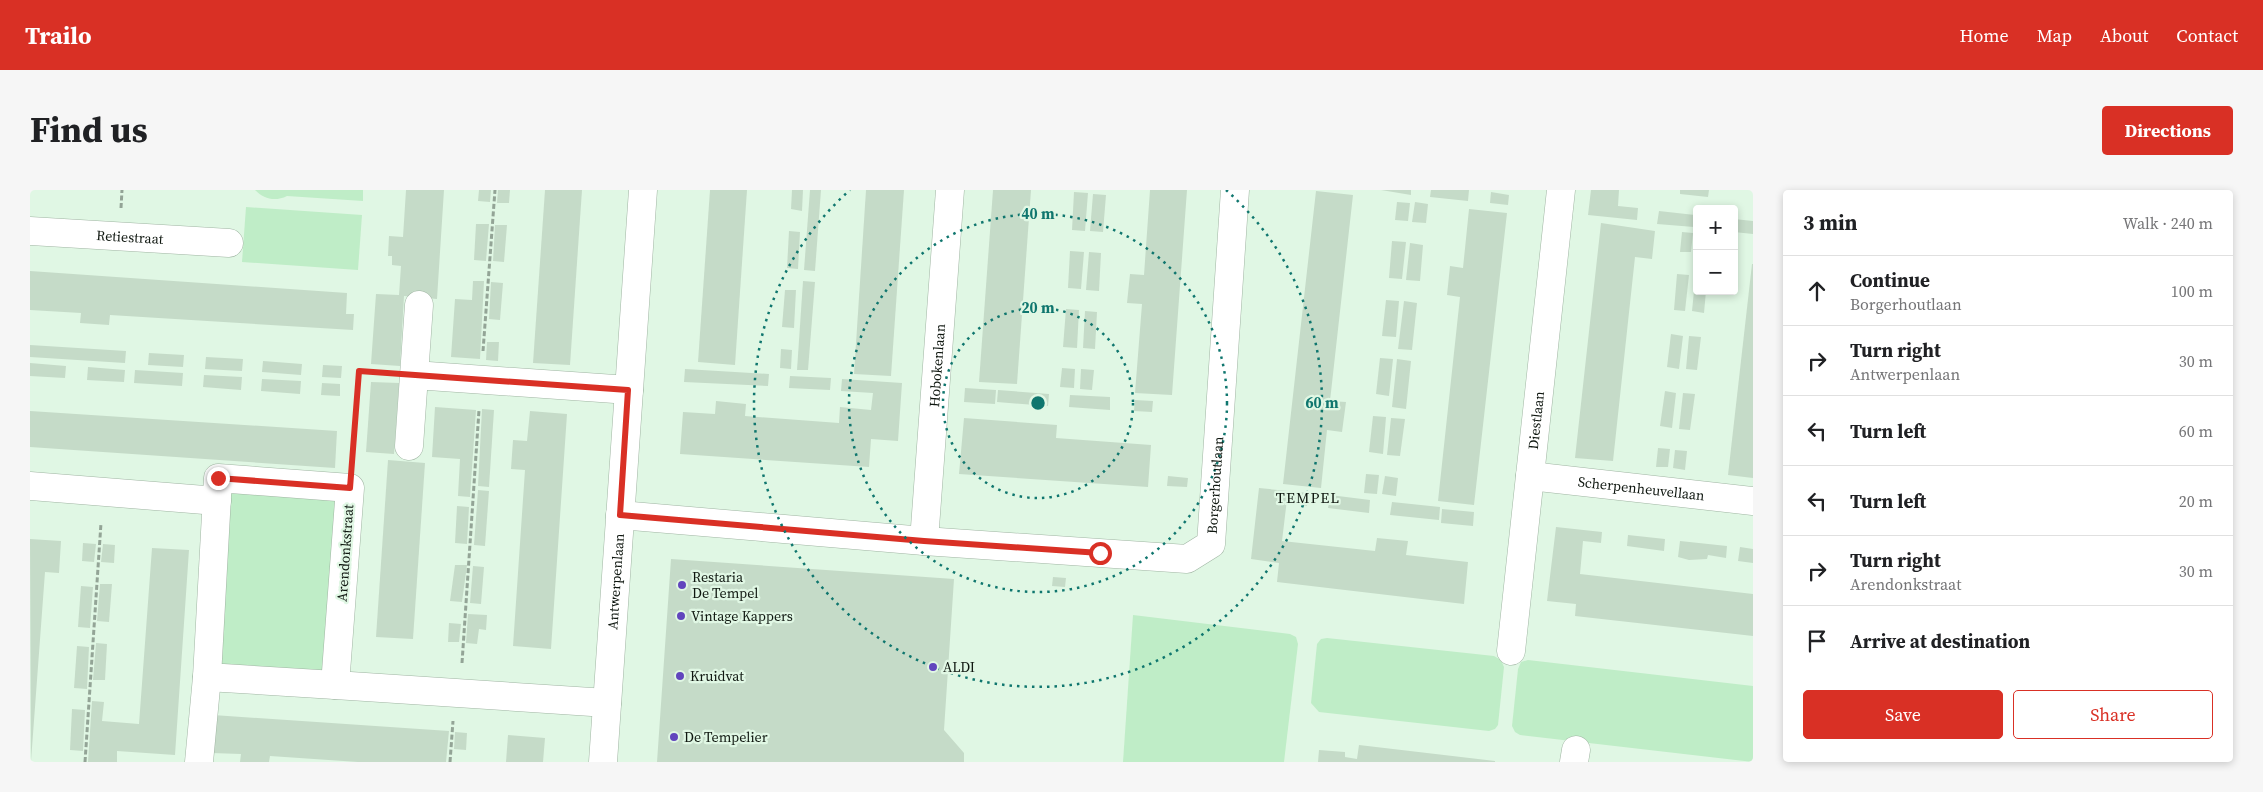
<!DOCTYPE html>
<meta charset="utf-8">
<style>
body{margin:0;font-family:"Source Serif 4",serif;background:#f6f6f6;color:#202124}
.controls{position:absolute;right:15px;top:15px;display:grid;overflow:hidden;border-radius:5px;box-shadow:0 2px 8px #0003}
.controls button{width:45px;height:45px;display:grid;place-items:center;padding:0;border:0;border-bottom:1px solid #e0e0e0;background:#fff;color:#202124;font:25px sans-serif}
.stop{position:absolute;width:15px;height:15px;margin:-11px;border:4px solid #d93025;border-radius:50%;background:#fff}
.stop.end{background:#d93025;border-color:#fff;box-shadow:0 1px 5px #0008}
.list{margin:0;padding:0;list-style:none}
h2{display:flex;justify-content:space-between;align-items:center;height:65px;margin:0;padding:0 20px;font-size:21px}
h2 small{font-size:16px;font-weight:400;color:#757577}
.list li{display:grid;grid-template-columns:32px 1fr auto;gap:15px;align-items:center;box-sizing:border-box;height:70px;padding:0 20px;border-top:1px solid #e0e0e0}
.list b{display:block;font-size:19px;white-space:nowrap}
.list p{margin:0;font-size:16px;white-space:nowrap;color:#757577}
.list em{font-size:16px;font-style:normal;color:#757577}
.actions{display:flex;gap:10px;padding:15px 20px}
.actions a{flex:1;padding:11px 0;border:1px solid #d93025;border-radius:5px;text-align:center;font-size:18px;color:#d93025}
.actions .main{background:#d93025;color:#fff}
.icon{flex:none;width:28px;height:28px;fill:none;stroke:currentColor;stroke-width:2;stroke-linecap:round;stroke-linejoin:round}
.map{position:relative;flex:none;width:1723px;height:572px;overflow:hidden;border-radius:5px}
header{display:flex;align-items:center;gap:30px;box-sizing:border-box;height:70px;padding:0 25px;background:#d93025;color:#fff}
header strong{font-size:24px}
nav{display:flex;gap:28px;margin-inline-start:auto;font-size:18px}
.intro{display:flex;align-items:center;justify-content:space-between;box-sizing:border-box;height:120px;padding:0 30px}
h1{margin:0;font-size:35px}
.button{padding:12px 22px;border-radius:5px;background:#d93025;color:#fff;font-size:18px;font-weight:700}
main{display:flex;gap:30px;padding:0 30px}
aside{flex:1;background:#fff;border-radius:5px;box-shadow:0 2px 8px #0003}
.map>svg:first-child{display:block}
.green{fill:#bfedc7}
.building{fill:#c5dbc8}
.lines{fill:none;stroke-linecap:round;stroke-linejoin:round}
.minor-casing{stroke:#a0b5a3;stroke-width:29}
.path{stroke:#93a496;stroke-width:3;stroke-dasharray:5 2.5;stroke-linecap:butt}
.minor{stroke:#fff;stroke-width:28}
.route{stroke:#d93025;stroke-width:6}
.ring{fill:none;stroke:#0f766e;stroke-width:2.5;stroke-dasharray:2.5 5}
.poi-dot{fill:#6145bd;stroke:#e0f7e4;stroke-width:2}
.labels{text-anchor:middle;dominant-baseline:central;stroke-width:4.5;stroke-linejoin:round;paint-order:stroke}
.street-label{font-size:14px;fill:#0f1710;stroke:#e0f7e4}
.poi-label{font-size:14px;fill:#0f1710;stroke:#e0f7e4;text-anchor:start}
.neighbourhood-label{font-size:15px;letter-spacing:1px;fill:#0f1710;stroke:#e0f7e4}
.centre{fill:#0f766e;stroke:#e0f7e4;stroke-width:2.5}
.ring-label{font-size:15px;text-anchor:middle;font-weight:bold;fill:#0f766e;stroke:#e0f7e4;stroke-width:4.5;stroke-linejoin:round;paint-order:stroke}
</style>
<header>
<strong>Trailo</strong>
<nav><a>Home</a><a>Map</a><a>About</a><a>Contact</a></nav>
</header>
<div class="intro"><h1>Find us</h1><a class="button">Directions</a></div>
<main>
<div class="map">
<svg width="1723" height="572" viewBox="0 0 1723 572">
<rect width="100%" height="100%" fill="#e0f7e4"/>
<g class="green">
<path d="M225 0H333V11L257 6C245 12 234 9 225 0Z"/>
<polygon points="216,17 332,25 328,80 212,72"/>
<polygon points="200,298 310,305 301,475 292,483 188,474"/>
<polygon points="1103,425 1260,444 1266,447 1268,454 1254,572 1093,572"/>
<polygon points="1297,448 1464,466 1471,470 1474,477 1468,535 1465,539 1459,541 1289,522 1281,513 1287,454 1291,449"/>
<polygon points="1498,470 1723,496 1723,572 1490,545 1485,542 1482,536 1488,479 1491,472"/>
</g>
<g class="building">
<polygon points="376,0 414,0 407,109 374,106 370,176 341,174 346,104 369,105 371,76 362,75 362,66 358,66 359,46 373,47"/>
<polygon points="449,0 461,0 460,12 448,11"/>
<polygon points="468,0 480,0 479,13 467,13"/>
<polygon points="515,0 552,0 540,175 503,173"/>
<polygon points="680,0 717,0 705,175 668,172"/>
<polygon points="762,0 773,0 772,21 761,19"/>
<polygon points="780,0 791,0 785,81 774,80"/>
<polygon points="836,0 874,0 861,186 824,184"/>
<polygon points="963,0 1001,0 987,194 949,192"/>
<polygon points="1120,0 1157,0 1142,205 1105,203 1112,114 1097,113 1100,84 1114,85"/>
<polygon points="1351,0 1381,0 1381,5"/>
<polygon points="1401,0 1439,0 1438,11 1400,7"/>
<polygon points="1561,0 1589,0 1588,16 1608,18 1607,30 1558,25"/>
<polygon points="1650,0 1679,0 1678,7 1650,4"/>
<polygon points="1286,1 1323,5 1300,211 1316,212 1312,242 1297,240 1291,298 1253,294"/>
<polygon points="1044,2 1058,3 1055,41 1042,40"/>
<polygon points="1461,2 1479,5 1478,15 1460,13"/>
<polygon points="1063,4 1076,5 1073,42 1060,41"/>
<polygon points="1367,12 1380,13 1378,31 1365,30"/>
<polygon points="1385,12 1398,14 1396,33 1382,32"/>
<polygon points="1439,19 1477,23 1444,315 1408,311 1430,107 1417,105 1420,76 1433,78"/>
<polygon points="1629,21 1665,25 1664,37 1627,34"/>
<polygon points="1704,29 1723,31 1723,44 1704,42"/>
<polygon points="1571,33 1625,41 1622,69 1605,67 1583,271 1545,268"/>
<polygon points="446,34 459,34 456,71 444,70"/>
<polygon points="465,35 477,35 474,72 463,71"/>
<polygon points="759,41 770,42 768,79 757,78"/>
<polygon points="1652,42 1663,43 1661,62 1650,62"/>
<polygon points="1362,51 1376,52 1372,89 1359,88"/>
<polygon points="1380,53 1393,55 1390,91 1376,90"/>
<polygon points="1040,61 1054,62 1051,99 1038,98"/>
<polygon points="1059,62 1071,63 1069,101 1056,100"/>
<polygon points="1722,74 1723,74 1723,288 1698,285"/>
<polygon points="0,81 317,103 316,124 324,124 323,140 80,125 79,135 50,133 51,123 0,120"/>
<polygon points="1647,84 1659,85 1655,121 1644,120"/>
<polygon points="443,91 454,91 450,169 421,167 425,109 442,110"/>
<polygon points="773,91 785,92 778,180 767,180"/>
<polygon points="1665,91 1667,101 1676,101 1674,123 1662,121"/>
<polygon points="461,92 473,93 470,130 459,129"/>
<polygon points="755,100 766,100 764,138 752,137"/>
<polygon points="1356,110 1369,111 1366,147 1352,146"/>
<polygon points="1374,111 1387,113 1382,160 1368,159"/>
<polygon points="1036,119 1049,120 1047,158 1033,157"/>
<polygon points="1055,121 1067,122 1065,159 1053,158"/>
<polygon points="1641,144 1653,146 1649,179 1637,177"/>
<polygon points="1659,146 1671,147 1667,180 1656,179"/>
<polygon points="457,152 469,152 468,171 456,170"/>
<polygon points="0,155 96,161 95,173 0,167"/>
<polygon points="751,159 762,160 761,179 750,178"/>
<polygon points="119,163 154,165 153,177 118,175"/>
<polygon points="176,167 213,169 212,181 175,179"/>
<polygon points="1350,168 1363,169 1359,206 1346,204"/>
<polygon points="1367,169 1381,171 1376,219 1362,217"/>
<polygon points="233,171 272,174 271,185 232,182"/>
<polygon points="0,173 36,176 35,188 0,186"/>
<polygon points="293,175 312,176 311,188 292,187"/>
<polygon points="58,177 95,180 94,192 57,190"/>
<polygon points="1032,178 1045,179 1044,198 1030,197"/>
<polygon points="655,179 739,184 738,196 654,192"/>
<polygon points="1051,179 1064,180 1062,200 1050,199"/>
<polygon points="105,180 153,183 152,196 104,193"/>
<polygon points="174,185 212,187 211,200 173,197"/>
<polygon points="760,186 801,188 800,200 759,198"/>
<polygon points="232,189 271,191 270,204 231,201"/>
<polygon points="812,189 872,193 868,251 841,249 839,277 650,264 653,222 685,224 686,211 716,214 715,226 809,233 810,217 841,220 843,203 811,201"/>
<polygon points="341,192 369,193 364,264 336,262"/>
<polygon points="292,193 310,194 310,206 291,205"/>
<polygon points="935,198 966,200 965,214 934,212"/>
<polygon points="968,200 1019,204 1018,216 967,212"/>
<polygon points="1635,201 1646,203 1642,238 1630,236"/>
<polygon points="1653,203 1665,204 1660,240 1649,239"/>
<polygon points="1040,205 1080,207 1080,220 1039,217"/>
<polygon points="1105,210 1123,211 1122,222 1104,221"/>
<polygon points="405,217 446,220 440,307 428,306 430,269 402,267"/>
<polygon points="452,219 464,220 459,297 448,296"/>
<polygon points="0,221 307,241 305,278 0,257"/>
<polygon points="500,221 537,224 521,459 483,456 495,280 481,279 483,250 497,251"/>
<polygon points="1343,226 1356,227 1353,264 1339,262"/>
<polygon points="934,228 1027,235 1026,248 1121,255 1118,297 929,284"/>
<polygon points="1361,228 1375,229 1370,266 1357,265"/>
<polygon points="1628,258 1640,259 1638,277 1626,277"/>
<polygon points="1645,260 1657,261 1655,280 1643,278"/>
<polygon points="358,270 395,273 383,449 346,447"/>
<polygon points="1336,284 1349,285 1347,304 1334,303"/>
<polygon points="1138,286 1158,288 1157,297 1137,296"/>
<polygon points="1355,286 1368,288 1366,306 1352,304"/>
<polygon points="1229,298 1258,301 1252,351 1345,361 1347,348 1378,351 1376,365 1438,372 1434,414 1247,392 1249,373 1221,369"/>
<polygon points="448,300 459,301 455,356 444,355"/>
<polygon points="1259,301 1279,303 1277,316 1257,313"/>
<polygon points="1300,305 1340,310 1339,323 1298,318"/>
<polygon points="1362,312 1410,317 1409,330 1360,325"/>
<polygon points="427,316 439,317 437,354 425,353"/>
<polygon points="1412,319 1444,322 1443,336 1411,333"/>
<polygon points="1526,337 1572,342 1571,353 1553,351 1550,384 1723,404 1723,446 1545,426 1546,414 1517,411"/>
<polygon points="1598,345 1635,349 1634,361 1597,356"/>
<polygon points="0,349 31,351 29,383 15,382 1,571"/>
<polygon points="1650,351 1697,356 1696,368 1678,365 1677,369 1659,370 1648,367"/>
<polygon points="53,353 66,354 64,372 52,371"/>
<polygon points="73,354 85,355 84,373 71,372"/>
<polygon points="1710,357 1723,359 1723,373 1708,371"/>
<polygon points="122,358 159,360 145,565 87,561 87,572 58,572 62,511 74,512 72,531 109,534"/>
<polygon points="641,369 924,389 914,540 934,563 934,572 627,572"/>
<polygon points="425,375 437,375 432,412 420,411"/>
<polygon points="443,376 454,377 451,414 440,413"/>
<polygon points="1023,387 1036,388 1035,397 1022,396"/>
<polygon points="70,394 82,394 79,432 67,431"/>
<polygon points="51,396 63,397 60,438 48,437"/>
<polygon points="438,424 457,425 456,440 449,439 447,454 436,453"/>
<polygon points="419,433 431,434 429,452 418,452"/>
<polygon points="66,453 77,454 75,490 63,490"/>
<polygon points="47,456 59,457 57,499 44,498"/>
<polygon points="42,519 55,520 53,561 40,560"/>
<polygon points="183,525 419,541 416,572 328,572 240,566 239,572 210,572 211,564 181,563"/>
<polygon points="425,542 437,543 436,560 424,559"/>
<polygon points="478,545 515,548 513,572 476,572"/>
<polygon points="1329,555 1465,571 1465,572 1288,572 1289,560 1315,562 1315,567 1327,569"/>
</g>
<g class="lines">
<defs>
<g id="minor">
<path id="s1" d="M0 41 199 53"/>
<polyline points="384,185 599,200"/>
<polyline points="379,256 389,115"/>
<path id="s2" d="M1500 286 1723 311"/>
<polygon points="188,288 320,298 305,495 177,487"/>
<polyline points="0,296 187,311"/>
<path id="s3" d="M590 325 894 351 1157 369 1181 354 1205 0"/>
<path id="s4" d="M894 351 920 0"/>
<path id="s5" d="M1481 461 1531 0"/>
<polyline points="305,495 577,513"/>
<polyline points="169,572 177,487"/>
<path id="s6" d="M573 572 613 0"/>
<polyline points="1544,572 1546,560"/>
</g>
</defs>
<use href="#minor" class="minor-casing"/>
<g class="path">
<polyline points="91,18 92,0"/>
<polyline points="453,161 465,0"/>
<polyline points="322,270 329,181 354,183"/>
<polyline points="432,473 449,220"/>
<polyline points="55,572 71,333"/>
<polyline points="420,572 423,531"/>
</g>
<use href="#minor" class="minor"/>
</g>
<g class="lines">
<polyline class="route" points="188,288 320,298 329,181 598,200 590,325 894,351 1070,363"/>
</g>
<g class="ring">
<circle cx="1008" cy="213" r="95"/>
<circle cx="1008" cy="213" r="189"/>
<path d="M1196 0A284 284 0 1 1 820 0"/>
</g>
<g class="poi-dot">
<circle cx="652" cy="395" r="5"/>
<circle cx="651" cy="426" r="5"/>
<circle cx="903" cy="477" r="5"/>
<circle cx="650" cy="486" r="5"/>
<circle cx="644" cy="547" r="5"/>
</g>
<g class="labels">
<g class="street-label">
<text stroke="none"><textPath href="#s1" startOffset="100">Retiestraat</textPath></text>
<text stroke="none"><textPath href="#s4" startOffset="176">Hobokenlaan</textPath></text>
<text stroke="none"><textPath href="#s5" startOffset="232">Diestlaan</textPath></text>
<text stroke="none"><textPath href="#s3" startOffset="656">Borgerhoutlaan</textPath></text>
<text stroke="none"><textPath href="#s2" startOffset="112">Scherpenheuvellaan</textPath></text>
<text transform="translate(315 363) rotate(-86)">Arendonkstraat</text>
<text stroke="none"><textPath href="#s6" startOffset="181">Antwerpenlaan</textPath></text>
</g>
<g class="poi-label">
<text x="662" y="387">Restaria<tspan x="662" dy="16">De Tempel</tspan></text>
<text x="661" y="426">Vintage Kappers</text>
<text x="913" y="477">ALDI</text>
<text x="660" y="486">Kruidvat</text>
<text x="654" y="547">De Tempelier</text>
</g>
<g class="neighbourhood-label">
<text x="1278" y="307">TEMPEL</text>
</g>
</g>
<circle cx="1008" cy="213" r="8" class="centre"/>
<g class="ring-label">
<text x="1008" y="29">40 m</text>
<text x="1008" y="123">20 m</text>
<text x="1292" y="218">60 m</text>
</g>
</svg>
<div class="controls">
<button>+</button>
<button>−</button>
</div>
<div class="stop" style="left:1070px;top:363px"></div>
<div class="stop end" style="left:188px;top:288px"></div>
</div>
<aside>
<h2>3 min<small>Walk · 240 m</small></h2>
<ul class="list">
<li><svg class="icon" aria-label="ahead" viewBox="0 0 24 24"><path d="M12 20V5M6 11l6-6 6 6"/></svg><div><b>Continue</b><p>Borgerhoutlaan</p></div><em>100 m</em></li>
<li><svg class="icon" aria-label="right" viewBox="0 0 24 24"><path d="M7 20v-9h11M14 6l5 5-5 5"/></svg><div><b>Turn right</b><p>Antwerpenlaan</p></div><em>30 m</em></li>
<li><svg class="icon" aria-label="left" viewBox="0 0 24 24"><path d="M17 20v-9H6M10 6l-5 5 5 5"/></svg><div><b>Turn left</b></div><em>60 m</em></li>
<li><svg class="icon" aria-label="left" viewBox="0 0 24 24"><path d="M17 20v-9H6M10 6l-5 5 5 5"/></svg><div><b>Turn left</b></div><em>20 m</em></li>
<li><svg class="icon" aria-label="right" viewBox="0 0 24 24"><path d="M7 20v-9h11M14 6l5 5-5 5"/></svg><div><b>Turn right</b><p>Arendonkstraat</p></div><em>30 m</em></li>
<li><svg class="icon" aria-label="arrive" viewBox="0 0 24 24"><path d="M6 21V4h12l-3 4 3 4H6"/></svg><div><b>Arrive at destination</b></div></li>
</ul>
<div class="actions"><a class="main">Save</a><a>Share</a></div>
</aside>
</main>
